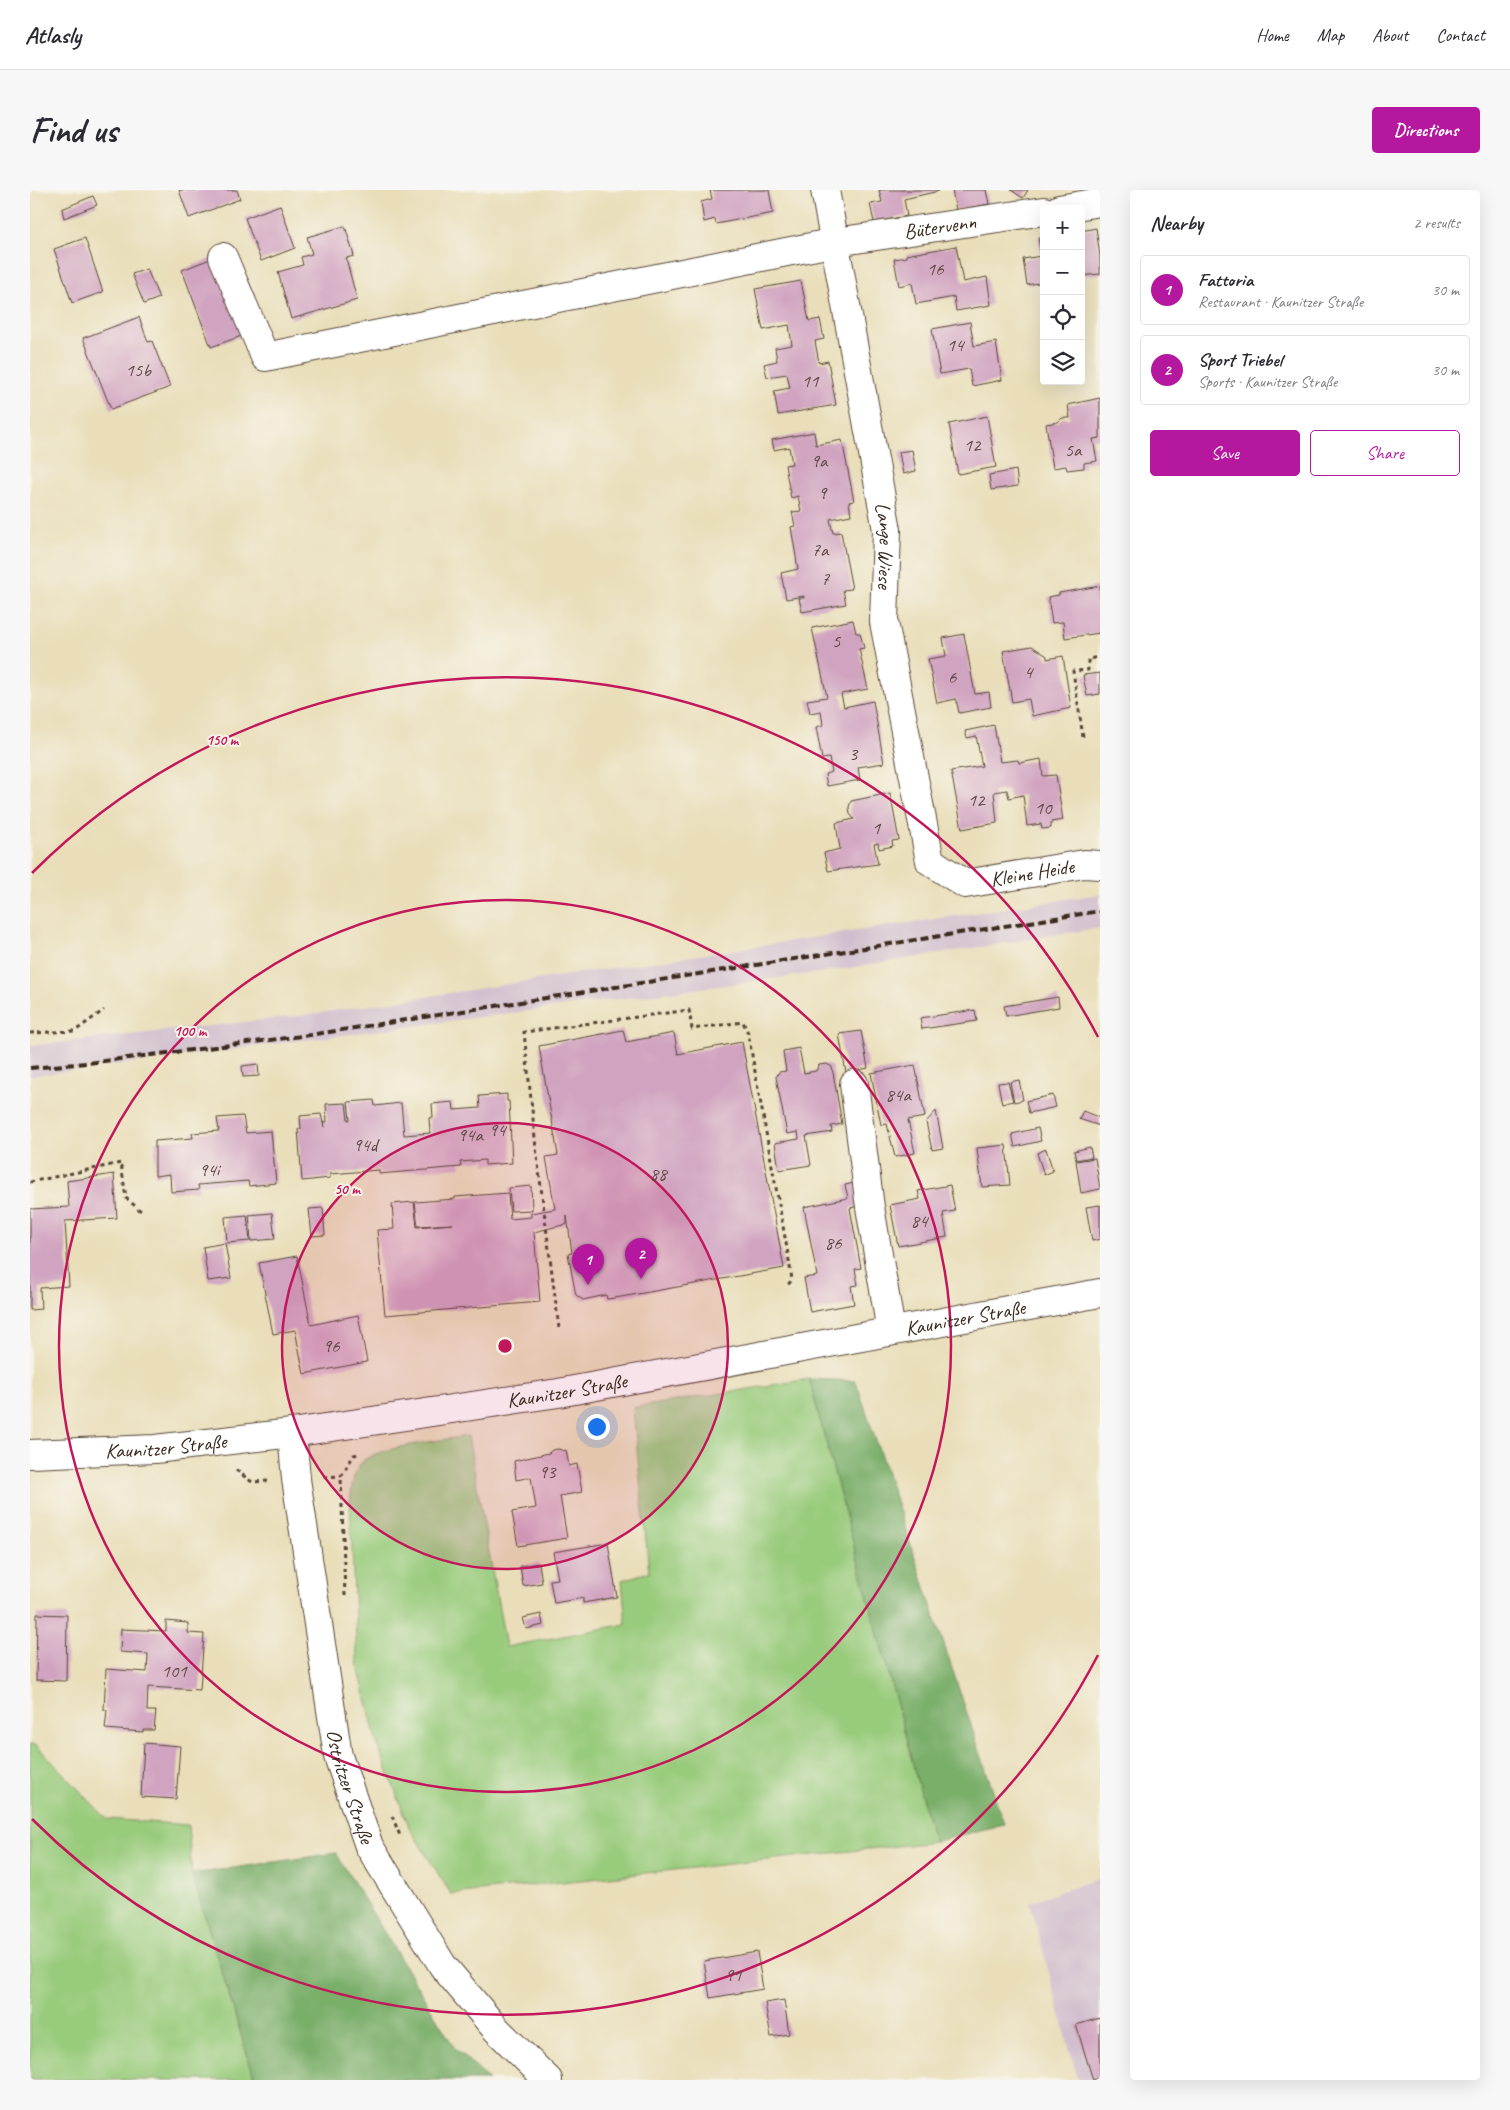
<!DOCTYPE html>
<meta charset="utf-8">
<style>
body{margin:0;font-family:Caveat,sans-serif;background:#f7f7f7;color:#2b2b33}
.controls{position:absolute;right:15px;top:15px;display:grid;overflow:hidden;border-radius:5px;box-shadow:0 5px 20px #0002}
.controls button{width:45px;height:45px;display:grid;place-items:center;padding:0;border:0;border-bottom:1px solid #e1e1e2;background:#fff;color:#2b2b33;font:25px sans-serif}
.you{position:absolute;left:566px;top:1236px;width:18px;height:18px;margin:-12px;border:4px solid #fff;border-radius:50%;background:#1a73e8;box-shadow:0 0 0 8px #1a73e833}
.badge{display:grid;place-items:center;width:32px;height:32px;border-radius:50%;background:#b5179e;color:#fff;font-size:16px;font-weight:700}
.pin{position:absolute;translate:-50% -41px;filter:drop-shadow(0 1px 2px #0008)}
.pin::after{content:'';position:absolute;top:26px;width:18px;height:15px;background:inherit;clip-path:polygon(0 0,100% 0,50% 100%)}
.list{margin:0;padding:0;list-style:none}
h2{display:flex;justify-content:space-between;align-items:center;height:65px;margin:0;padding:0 20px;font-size:21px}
h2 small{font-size:16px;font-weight:400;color:#7c7c81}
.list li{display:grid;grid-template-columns:32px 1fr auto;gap:15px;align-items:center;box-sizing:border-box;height:70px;margin:0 10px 10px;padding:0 10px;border:1px solid #e1e1e2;border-radius:5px}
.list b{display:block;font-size:19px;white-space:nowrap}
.list p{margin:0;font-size:16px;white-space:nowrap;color:#7c7c81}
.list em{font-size:16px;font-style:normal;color:#7c7c81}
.actions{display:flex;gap:10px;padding:15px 20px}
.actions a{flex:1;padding:11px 0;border:1px solid #b5179e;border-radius:5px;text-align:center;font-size:18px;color:#b5179e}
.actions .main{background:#b5179e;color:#fff}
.icon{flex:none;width:28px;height:28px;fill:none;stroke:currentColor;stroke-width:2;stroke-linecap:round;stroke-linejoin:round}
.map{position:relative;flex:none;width:1070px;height:1890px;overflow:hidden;border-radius:5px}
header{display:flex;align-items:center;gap:30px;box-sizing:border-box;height:70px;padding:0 25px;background:#fff;border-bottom:1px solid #e1e1e2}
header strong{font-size:24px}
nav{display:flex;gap:28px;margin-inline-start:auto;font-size:18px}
.intro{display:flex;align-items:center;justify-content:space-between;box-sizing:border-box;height:120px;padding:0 30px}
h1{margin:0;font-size:35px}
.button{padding:12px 22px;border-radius:5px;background:#b5179e;color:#fff;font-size:18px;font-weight:700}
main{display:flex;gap:30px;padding:0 30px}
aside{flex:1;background:#fff;border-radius:5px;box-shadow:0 5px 20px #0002}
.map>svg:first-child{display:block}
.industrial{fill:#d0bdcd}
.green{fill:#98cb7b;stroke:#6a7a4c}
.forest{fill:#7aaf6b;stroke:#5a6c44}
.building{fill:#d0a3c0}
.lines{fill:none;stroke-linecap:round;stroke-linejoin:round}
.minor-casing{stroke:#554535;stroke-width:30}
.path{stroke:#554535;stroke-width:3;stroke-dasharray:4 4;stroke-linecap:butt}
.minor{stroke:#fff;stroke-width:28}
.rail{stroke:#3b2a1e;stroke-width:4;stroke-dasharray:8 4;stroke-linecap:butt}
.ring{fill:none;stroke:#c2185b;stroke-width:2.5}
.labels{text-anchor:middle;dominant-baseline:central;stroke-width:4;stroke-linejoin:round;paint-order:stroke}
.number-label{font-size:19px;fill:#604846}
.street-label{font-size:21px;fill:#3b2a1e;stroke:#f7f3e8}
.centre{fill:#c2185b;stroke:#f7f3e8;stroke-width:2.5}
.ring-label{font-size:15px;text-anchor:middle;font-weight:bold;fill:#c2185b;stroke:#f7f3e8;stroke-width:4;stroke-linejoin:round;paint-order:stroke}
</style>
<header>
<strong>Atlasly</strong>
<nav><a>Home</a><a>Map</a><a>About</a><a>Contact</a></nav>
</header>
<div class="intro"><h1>Find us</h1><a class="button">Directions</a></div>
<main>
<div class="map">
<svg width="1070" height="1890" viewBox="0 0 1070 1890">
<rect width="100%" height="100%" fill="#f7f3e8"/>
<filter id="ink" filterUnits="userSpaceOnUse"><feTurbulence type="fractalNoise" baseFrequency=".02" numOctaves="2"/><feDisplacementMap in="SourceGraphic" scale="10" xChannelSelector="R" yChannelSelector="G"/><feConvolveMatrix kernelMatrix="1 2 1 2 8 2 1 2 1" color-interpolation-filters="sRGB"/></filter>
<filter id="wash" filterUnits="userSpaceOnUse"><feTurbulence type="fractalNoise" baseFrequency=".0096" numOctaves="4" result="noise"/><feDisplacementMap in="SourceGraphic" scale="20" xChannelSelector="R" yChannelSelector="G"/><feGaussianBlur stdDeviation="1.12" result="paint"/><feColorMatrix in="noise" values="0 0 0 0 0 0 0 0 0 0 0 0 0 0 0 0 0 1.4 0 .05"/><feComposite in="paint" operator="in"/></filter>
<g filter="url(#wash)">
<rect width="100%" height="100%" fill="#e9deb9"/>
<g class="industrial">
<polygon points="1070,704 1070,738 787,783 0,886 0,856 269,826"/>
<polygon points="1070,1688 1070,1890 1048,1890 1000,1712"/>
</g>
<g class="green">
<path d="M779 1189 904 1652 421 1704 380 1639 347 1553 327 1472 320 1313C322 1299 322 1283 332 1272 346 1257 415 1250 438 1246L476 1457 596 1434 592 1390 619 1382 603 1218Z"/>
<polygon points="0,1555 6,1555 77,1629 158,1635 162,1684 225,1890 0,1890"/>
</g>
<g class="forest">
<polygon points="779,1189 826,1191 974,1634 904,1652"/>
<polygon points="306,1663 424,1857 459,1890 225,1890 162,1684"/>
</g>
<g id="blocks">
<g class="building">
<polygon points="149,0 207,0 210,9 159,28"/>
<polygon points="680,0 739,0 743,23 686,34 685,29 674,32 671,12 682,9"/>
<polygon points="849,0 909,0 909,1 874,9 877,26 844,32 840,14 852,12"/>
<polygon points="922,0 956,0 959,14 926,20"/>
<polygon points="981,0 998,0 993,8"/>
<polygon points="63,6 67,15 34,28 32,19"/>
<polygon points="250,15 265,58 231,71 215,28"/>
<polygon points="315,36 324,66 316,68 327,110 261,129 248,82 273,75 271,67 282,64 277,47"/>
<polygon points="1066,38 1070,66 1070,84 1051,86 1051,41"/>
<polygon points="1008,47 1014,47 1014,92 997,95 993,69 1011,66"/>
<polygon points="55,48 73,102 42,113 24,59"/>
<polygon points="926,56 933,92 957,87 961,115 926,121 924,107 886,114 882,93 869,96 864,69 877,67 876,65"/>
<polygon points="188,66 217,144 181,157 152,80"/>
<polygon points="117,79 129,108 114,114 102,84"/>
<polygon points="771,91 779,131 790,129 794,149 785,151 789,173 798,171 806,215 748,225 744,201 760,198 757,184 737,187 734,174 747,171 745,158 762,155 759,135 733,140 725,99"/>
<polygon points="109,127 118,152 122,151 140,197 81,219 53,148"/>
<polygon points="940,132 944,156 966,152 972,190 942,196 939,179 910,184 902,139"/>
<polygon points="1070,208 1070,248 1063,249 1067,271 1054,273 1054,278 1037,280 1036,276 1023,278 1016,234 1028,232 1032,228 1040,228 1038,215"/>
<polygon points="957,226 966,277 928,284 919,234"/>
<polygon points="784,242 786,255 812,250 824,311 819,312 821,325 800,329 803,343 811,342 822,399 813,400 816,414 772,422 769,408 774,408 774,406 756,409 751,383 768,379 761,337 765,336 762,322 771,321 768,306 761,308 758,292 755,275 762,274 759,257 744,260 742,250"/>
<polygon points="882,260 886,281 873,284 869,262"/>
<polygon points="986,280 988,296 961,300 959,285"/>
<polygon points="1070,396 1070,443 1035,448 1033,432 1022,433 1018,407 1029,405 1029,403"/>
<polygon points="823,430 826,443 830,443 834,458 829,459 838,499 811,504 814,517 843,511 854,573 828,577 830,590 797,596 795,584 802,582 799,568 792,569 786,537 793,535 791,521 780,523 777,510 797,507 782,438"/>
<polygon points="934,444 945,504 959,502 961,517 929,523 926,509 907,513 898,469 916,466 913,448"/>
<polygon points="1002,456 1017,466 1017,469 1033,466 1041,518 1002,526 999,509 982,512 973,461"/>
<polygon points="1070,483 1070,504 1057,506 1053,485"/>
<polygon points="964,535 970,572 988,570 989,573 1011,569 1013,586 1026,585 1033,630 1021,632 1021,638 1012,639 1011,634 997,636 993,605 979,608 977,600 964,602 967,633 932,639 921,581 952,576 946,546 937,548 935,541"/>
<polygon points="860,603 869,650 862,651 863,656 849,659 848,653 844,654 848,674 798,681 794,663 810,659 806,633 824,629 820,624 819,617 821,611"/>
<polygon points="1028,807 1029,817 976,826 974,816"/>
<polygon points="945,820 947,831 892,839 890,828"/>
<polygon points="593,840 596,852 644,843 648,864 712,852 754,1078 591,1107 577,1109 576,1105 553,1110 546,1105 538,1064 542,1063 537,1026 537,1034 504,1042 510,1112 355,1125 347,1040 364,1039 362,1014 384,1012 387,1037 423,1034 388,1036 385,1012 425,1009 425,1007 478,1003 480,1029 501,1027 501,1023 525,1019 516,967 528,965 509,856"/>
<polygon points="831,841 838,878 816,883 809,844"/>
<polygon points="769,858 774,883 786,881 789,875 797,874 802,877 812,934 801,936 802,942 776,946 781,975 749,980 745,953 769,949 768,942 757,944 746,887 749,882 756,881 753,861"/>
<polygon points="228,874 229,886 213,887 212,876"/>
<polygon points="885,875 895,927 878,930 885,963 865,967 857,934 851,935 841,883"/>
<polygon points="989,890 993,910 984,912 980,892"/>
<polygon points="978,892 983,911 972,914 968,893"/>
<polygon points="477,904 477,911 479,911 482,973 455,975 455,970 430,972 431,977 349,984 349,980 300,984 300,988 272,991 268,939 271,939 270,926 291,924 294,937 293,932 297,932 296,914 316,913 318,930 320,930 318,912 344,910 345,916 371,913 374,945 400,943 399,928 403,927 402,914 423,912 424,920 450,918 449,906"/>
<polygon points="1023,905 1026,917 999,923 996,911"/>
<polygon points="906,921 913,958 902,960 896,932"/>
<polygon points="1053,921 1070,928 1070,936 1049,929"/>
<polygon points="213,926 216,943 241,941 246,993 219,996 218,991 168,995 169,1000 141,1002 140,984 125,986 125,951 163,948 162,943 189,941 187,928"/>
<polygon points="1008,938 1011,951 985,957 982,944"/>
<polygon points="976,955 980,995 952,997 947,958"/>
<polygon points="1060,957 1062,967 1046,970 1044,961"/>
<polygon points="1016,959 1023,981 1014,985 1007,963"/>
<polygon points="1065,968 1070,999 1051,1003 1046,971"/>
<polygon points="84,984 87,1028 35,1031 39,1096 10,1098 11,1119 0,1120 0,1019 39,1017 37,991"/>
<polygon points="829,992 833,1015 820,1018 831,1078 825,1079 828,1095 821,1096 824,1114 780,1122 774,1088 787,1086 774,1017 818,1008 815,995"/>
<polygon points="920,995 925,1021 913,1023 917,1047 868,1056 860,1015 890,1009 888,1001"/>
<polygon points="501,996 502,1020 481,1021 479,998"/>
<polygon points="1070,1015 1070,1049 1062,1051 1056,1017"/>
<polygon points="293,1018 295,1045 282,1046 279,1019"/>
<polygon points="242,1023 245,1049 221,1051 219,1025"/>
<polygon points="217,1025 220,1051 197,1053 195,1027"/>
<polygon points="195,1053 201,1088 178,1091 173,1057"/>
<polygon points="267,1066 281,1135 328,1125 337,1172 274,1184 265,1140 243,1144 229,1073"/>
<polygon points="529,1259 533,1261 536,1260 539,1276 547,1274 552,1302 530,1306 537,1348 488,1356 482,1322 506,1318 501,1287 486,1290 484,1271 519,1263 522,1260"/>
<polygon points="578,1353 587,1407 553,1413 553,1408 524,1413 520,1390 528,1389 523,1362"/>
<polygon points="509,1373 512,1393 493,1396 490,1376"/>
<polygon points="7,1424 37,1425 36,1491 6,1490"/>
<polygon points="511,1424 513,1435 496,1439 493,1428"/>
<polygon points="136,1431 158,1433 158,1443 174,1444 170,1500 118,1497 117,1521 126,1521 124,1540 113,1540 113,1542 75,1539 77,1520 74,1520 76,1479 117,1482 118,1464 90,1462 91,1439 136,1441"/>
<polygon points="114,1553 150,1556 146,1609 111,1607"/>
<polygon points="727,1762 733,1799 680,1808 674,1771"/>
<polygon points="754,1810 759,1844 741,1847 735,1813"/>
<polygon points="1070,1828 1070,1888 1063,1890 1046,1835"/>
</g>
</g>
</g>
<g filter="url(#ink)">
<use href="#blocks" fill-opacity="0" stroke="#554535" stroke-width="1"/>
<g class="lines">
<defs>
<g id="minor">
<path id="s1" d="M795 0 857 340 854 432 900 671 935 694 1054 674 1070 675"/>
<polyline points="1029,19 1070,12"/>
<path id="s2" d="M193 67 235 167 806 52 1014 21"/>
<polyline points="824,894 840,1017 861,1141"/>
<path id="s3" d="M262 1243 266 1289 308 1566 339 1656 413 1776 466 1839 518 1890"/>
<path id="s4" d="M0 1264 125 1259 262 1243 528 1203 1070 1103"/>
</g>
</defs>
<use href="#minor" class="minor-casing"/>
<g class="path">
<polyline points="1053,547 1043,481 1058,480 1058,469 1070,467"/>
<polyline points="0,843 45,841 74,820"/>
<polyline points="0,992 91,973 96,1008 112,1022"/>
<polyline points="529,1138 506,958 494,842 659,820 662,839 713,832 718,843 758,1064 762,1090 756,1097"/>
<polyline points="206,1280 222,1292 238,1291"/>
<polyline points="294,1287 311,1286"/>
<polyline points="315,1406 311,1286 324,1265 328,1264"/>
<polyline points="362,1626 371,1648"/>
</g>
<use href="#minor" class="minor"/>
<polyline class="rail" points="0,878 57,873 280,845 1070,721"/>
</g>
</g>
<circle cx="475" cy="1156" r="223" fill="#c2185b" fill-opacity=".12"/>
<g class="ring">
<circle cx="475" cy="1156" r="223"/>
<circle cx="475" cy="1156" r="446"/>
<path d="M1068 1465A669 669 0 0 1 2 1629M2 683A669 669 0 0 1 1068 847"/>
</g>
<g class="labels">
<g class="number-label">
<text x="905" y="79">16</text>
<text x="925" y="155">14</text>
<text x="108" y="180">15b</text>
<text x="780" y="191">11</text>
<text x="942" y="255">12</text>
<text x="1043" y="260">5a</text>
<text x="789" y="271">9a</text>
<text x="792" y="303">9</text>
<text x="790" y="360">7a</text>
<text x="795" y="389">7</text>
<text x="806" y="451">5</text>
<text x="998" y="482">4</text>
<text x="922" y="487">6</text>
<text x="823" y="564">3</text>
<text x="946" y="610">12</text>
<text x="1013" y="618">10</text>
<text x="846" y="638">1</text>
<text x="868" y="905">84a</text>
<text x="467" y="940">94</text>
<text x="440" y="945">94a</text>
<text x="335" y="955">94d</text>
<text x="179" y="980">94i</text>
<text x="628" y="984">88</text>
<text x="889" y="1031">84</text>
<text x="803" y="1053">86</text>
<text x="301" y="1156">96</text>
<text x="517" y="1282">93</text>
<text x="144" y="1481">101</text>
<text x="703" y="1785">91</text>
</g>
<g class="street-label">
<text stroke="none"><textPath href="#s2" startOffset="796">Bütervenn</textPath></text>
<text stroke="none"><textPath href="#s1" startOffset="361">Lange Wiese</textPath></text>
<text stroke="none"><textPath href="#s1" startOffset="791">Kleine Heide</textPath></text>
<text stroke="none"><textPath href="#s4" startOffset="946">Kaunitzer Straße</textPath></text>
<text stroke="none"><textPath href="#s4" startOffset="541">Kaunitzer Straße</textPath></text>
<text stroke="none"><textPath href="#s4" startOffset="136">Kaunitzer Straße</textPath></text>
<text stroke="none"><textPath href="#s3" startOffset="359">Ostritzer Straße</textPath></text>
</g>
</g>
<circle cx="475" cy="1156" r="8" class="centre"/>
<g class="ring-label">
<text x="192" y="555">150 m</text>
<text x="160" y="846">100 m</text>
<text x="317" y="1004">50 m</text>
</g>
</svg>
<div class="controls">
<button>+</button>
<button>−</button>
<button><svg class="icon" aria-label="locate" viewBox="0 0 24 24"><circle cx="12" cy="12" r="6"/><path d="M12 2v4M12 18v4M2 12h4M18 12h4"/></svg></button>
<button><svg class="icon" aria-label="layers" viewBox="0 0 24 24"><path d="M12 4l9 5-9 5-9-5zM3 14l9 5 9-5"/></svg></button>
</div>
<div class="you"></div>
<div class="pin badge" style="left:558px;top:1095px">1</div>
<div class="pin badge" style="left:611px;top:1089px">2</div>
</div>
<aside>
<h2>Nearby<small>2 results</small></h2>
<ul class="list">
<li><span class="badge">1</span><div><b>Fattoria</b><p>Restaurant · Kaunitzer Straße</p></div><em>30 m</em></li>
<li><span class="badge">2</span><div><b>Sport Triebel</b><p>Sports · Kaunitzer Straße</p></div><em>30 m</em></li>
</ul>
<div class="actions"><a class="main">Save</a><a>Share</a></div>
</aside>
</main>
